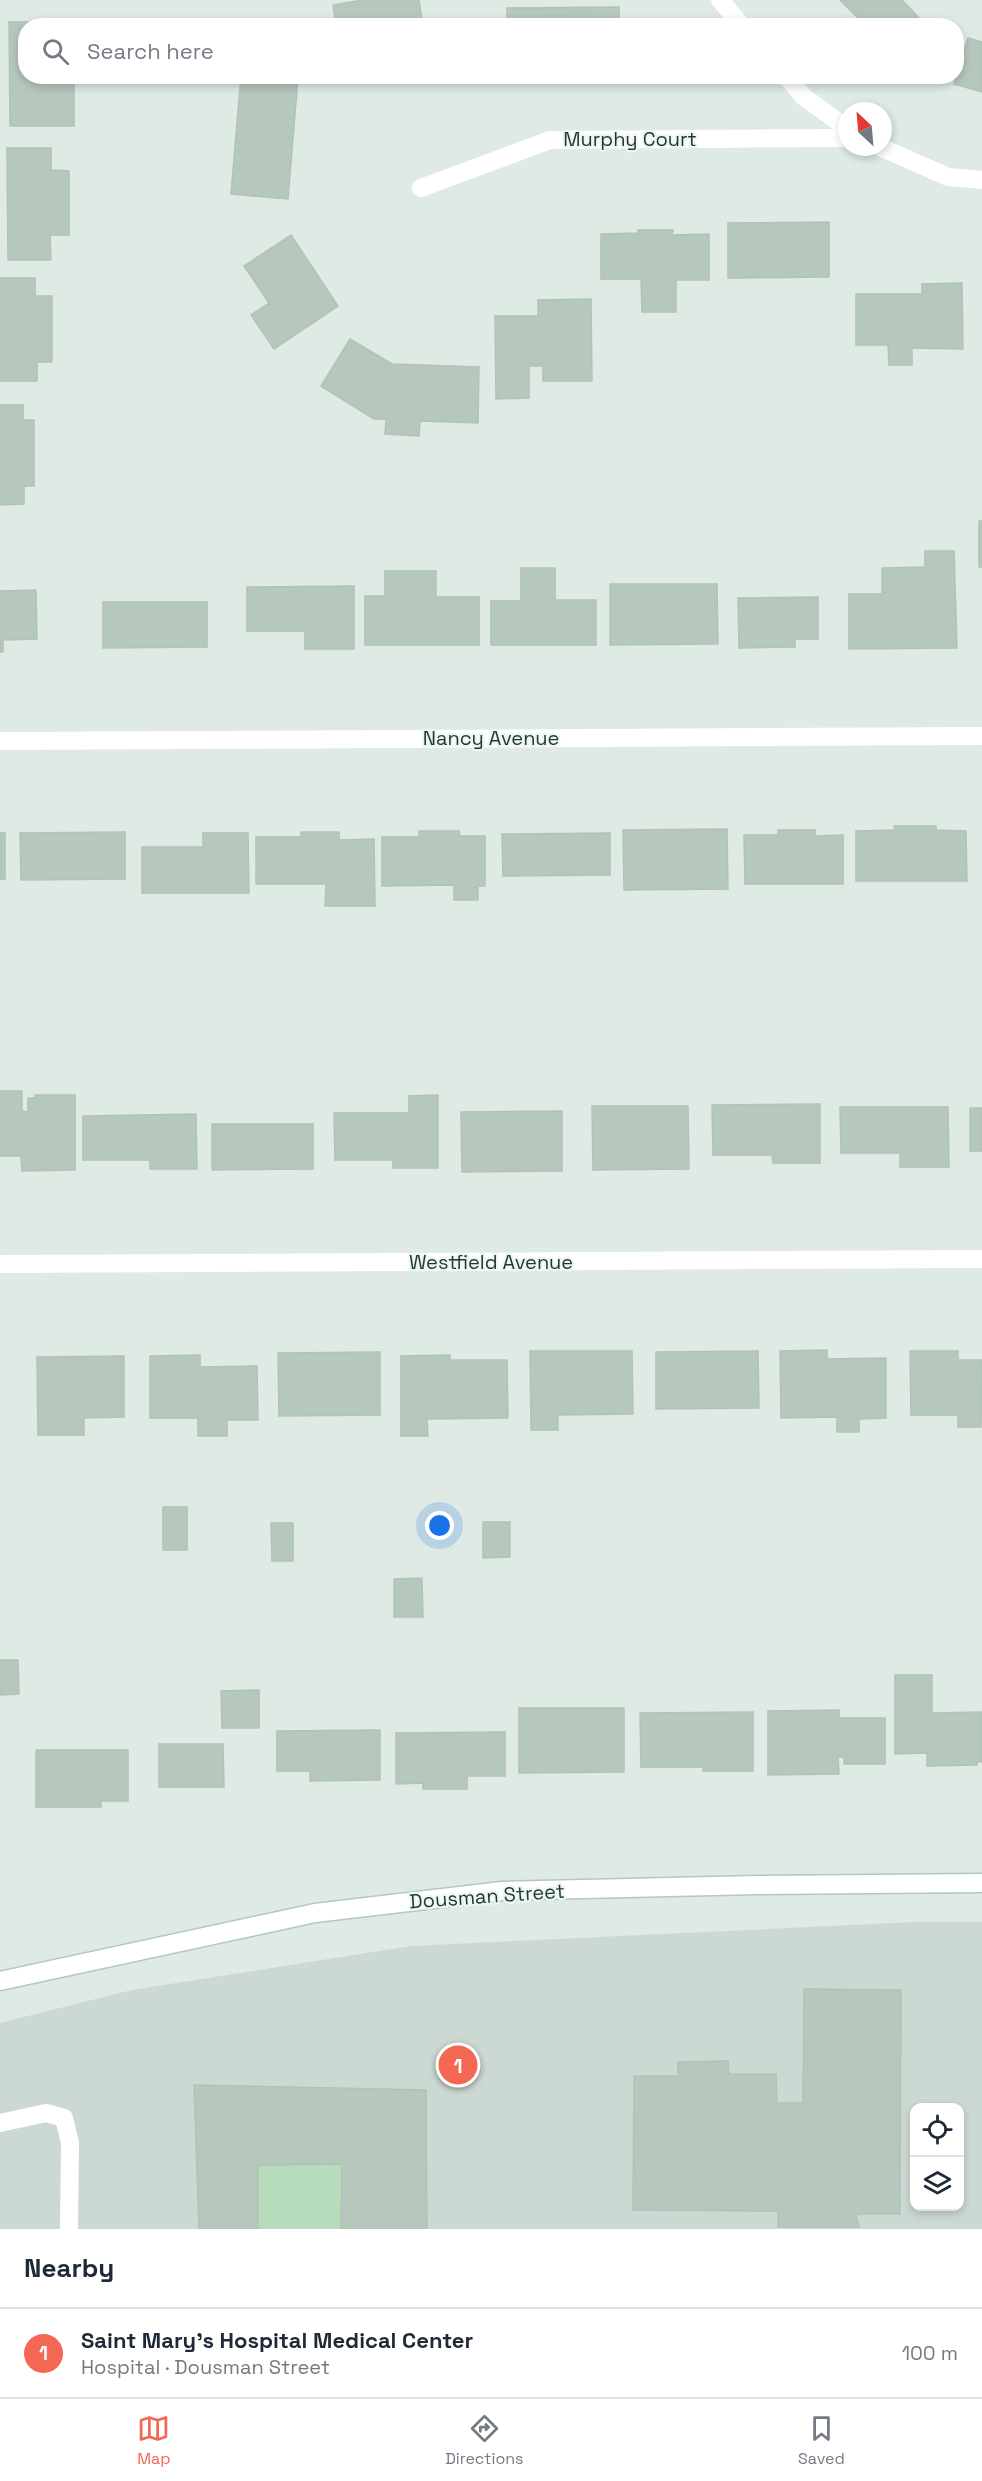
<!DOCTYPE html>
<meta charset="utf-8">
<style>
body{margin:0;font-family:"Space Grotesk",sans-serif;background:#f6f6f7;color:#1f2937}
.controls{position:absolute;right:18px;bottom:18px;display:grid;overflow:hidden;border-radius:12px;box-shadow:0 3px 9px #0003}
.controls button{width:54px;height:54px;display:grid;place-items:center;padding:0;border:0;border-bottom:2px solid #e0e1e3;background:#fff;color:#1f2937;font:30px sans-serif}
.compass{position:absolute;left:838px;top:102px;width:54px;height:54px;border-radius:50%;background:#fff;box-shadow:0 3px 9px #0003;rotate:334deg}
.you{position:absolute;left:440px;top:1526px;width:21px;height:21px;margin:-15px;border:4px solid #fff;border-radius:50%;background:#1a73e8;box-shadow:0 0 0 9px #1a73e833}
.badge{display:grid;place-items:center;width:39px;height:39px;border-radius:50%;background:#f46752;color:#fff;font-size:20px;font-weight:700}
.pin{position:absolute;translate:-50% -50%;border:3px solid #fff;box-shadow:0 2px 6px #0006}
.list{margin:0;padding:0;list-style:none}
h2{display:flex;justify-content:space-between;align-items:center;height:78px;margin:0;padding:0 24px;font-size:26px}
h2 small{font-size:20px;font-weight:400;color:#747a83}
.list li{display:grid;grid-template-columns:39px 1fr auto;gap:18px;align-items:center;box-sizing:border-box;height:90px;padding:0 24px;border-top:2px solid #e0e1e3}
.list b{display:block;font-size:22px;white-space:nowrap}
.list p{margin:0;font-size:20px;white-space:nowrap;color:#747a83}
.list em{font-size:20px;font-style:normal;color:#747a83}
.icon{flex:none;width:33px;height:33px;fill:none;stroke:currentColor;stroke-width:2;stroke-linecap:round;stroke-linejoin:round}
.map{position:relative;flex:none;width:982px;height:2229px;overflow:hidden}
.search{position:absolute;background:#fff;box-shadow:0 3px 9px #0003;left:18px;right:18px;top:18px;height:66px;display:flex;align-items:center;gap:15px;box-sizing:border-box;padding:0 21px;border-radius:24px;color:#747a83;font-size:22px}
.sheet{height:168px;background:#fff}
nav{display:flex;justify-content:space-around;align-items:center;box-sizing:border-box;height:84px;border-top:2px solid #e0e1e3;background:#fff;font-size:16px;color:#747a83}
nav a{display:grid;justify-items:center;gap:3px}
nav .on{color:#f46752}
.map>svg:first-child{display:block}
.built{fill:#ccd9d2;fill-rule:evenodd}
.green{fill:#b6dcbc}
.building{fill:#b6c7be;stroke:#b0c3b9;stroke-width:1.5}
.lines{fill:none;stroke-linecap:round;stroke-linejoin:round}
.secondary-casing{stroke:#b1c9be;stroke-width:21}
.lane{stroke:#fff;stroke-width:18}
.street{stroke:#fff;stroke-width:18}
.secondary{stroke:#fff;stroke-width:18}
.labels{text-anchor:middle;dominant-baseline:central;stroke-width:4.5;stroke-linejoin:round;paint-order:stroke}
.street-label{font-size:20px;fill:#1f392f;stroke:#eef6f1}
</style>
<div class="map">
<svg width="982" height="2229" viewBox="0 0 982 2229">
<rect width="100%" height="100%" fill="#deeae3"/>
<path class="built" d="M914 1922H982V2229H0V2023L132 1990 411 1946ZM914 2108H960V2206H914Z"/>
<polygon class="green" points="342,2164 341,2229 258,2229 258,2165"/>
<g class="building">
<polygon points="363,0 419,0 423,26 336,26 333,5"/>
<polygon points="840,0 902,0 921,20 915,26 866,26"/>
<polygon points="619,7 619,26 507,26 507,8"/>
<polygon points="9,22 73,22 73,26 26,26 26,76 74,76 74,126 10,126"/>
<polygon points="968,38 982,42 982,92 954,84"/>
<polygon points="241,76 298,78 288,199 231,194"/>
<polygon points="7,148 51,148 51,170 69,171 69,235 50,235 51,260 8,260"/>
<polygon points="829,222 829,277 728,278 728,223"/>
<polygon points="638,230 673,230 672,235 709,234 709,280 676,280 676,312 642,312 641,279 601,279 601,234 638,233"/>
<polygon points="291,235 338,306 274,349 251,315 269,303 244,266"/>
<polygon points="0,278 35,278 35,296 52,296 52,362 37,362 37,381 0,381"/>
<polygon points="962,283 963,349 912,348 912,365 889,365 888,345 856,345 856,294 922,294 922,284"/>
<polygon points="591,299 592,381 543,381 543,366 529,366 529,398 496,399 495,316 538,316 538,300"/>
<polygon points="350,339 392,364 479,367 478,423 420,421 419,436 385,434 386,419 374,419 321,386"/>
<polygon points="0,405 23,405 23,420 34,420 34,486 24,486 24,504 0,505"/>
<rect x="979" y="521" width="3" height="46"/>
<polygon points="925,551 954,551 957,648 849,649 849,594 882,594 882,568 925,567"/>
<polygon points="521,568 555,568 555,600 596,600 596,645 491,645 491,601 521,601"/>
<polygon points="385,571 436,571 436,597 479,597 479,645 365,645 365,596 385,596"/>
<polygon points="610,584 717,584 718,644 610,645"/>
<polygon points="354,586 354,649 305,649 305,631 247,631 247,587"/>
<polygon points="36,590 37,639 3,640 3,652 0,652 0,591"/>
<polygon points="818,597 818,639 795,639 795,647 739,648 738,598"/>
<polygon points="103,602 207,602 207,647 103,648"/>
<polygon points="894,826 936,826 936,830 966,831 967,881 856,881 856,831 895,830"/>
<polygon points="727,829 728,889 624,890 623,830"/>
<polygon points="778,830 815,830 815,836 843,835 843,884 745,884 744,835 778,835"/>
<polygon points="419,831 459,831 460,836 485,836 485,886 478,886 478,900 454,900 454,885 382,886 382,837 419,837"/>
<polygon points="125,832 125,879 21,880 20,833"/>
<polygon points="301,832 339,832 339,840 374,839 375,906 325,906 326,884 256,884 256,837 301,837"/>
<rect x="0" y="833" width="5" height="46"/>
<polygon points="203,833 248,833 249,893 142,893 142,847 203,847"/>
<polygon points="610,833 610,875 503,876 502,834"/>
<polygon points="0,1091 22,1091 22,1111 28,1112 28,1098 35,1098 35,1095 75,1095 75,1170 22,1171 21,1156 0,1156"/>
<polygon points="438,1095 438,1168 393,1168 393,1160 335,1160 334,1113 409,1113 409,1096"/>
<polygon points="820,1104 820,1163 773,1163 772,1155 713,1155 712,1105"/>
<polygon points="592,1106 688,1106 689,1169 593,1170"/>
<polygon points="840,1107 948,1107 949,1167 900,1167 900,1153 841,1153"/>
<rect x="970" y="1108" width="12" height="43"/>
<polygon points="562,1111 562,1171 462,1172 461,1112"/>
<polygon points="196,1114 197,1169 150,1169 150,1160 83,1160 83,1116"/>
<polygon points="212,1124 313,1124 313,1169 212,1170"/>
<polygon points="827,1350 827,1359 886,1358 886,1418 859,1419 859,1432 837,1432 837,1417 781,1418 780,1351"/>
<polygon points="530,1351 632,1351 633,1414 558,1415 558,1430 531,1430"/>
<polygon points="758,1351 759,1408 656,1409 656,1352"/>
<polygon points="910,1351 958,1351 958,1360 982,1360 981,1427 958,1427 958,1415 911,1415"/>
<polygon points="380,1352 380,1415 279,1416 278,1353"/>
<polygon points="200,1355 200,1367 257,1366 258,1420 227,1420 227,1436 198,1436 198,1418 150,1418 150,1356"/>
<polygon points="450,1355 450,1360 507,1360 508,1418 427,1419 428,1436 401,1436 401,1356"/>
<polygon points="124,1356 124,1417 84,1418 84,1435 38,1435 37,1357"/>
<rect x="163" y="1507" width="24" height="43"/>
<polygon points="483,1522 510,1522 510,1557 483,1558"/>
<polygon points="271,1523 293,1523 293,1561 272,1561"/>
<polygon points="422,1578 423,1617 394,1617 394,1579"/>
<polygon points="0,1660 18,1660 19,1694 0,1695"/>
<polygon points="895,1675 932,1675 932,1713 982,1712 982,1762 977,1762 977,1765 927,1766 927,1753 895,1754"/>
<polygon points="259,1690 259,1728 222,1728 221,1691"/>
<polygon points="519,1708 624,1708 624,1772 519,1773"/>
<polygon points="839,1710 839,1718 885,1718 885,1764 844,1764 844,1757 838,1757 839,1774 768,1775 768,1711"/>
<polygon points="753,1712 753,1771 703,1771 703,1767 641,1767 640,1713"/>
<polygon points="380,1730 380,1780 310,1781 310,1771 277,1771 277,1731"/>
<polygon points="505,1732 505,1776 467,1776 467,1789 423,1789 423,1783 396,1784 396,1733"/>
<polygon points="159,1744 223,1744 224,1787 159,1787"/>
<polygon points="36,1750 128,1750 128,1801 101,1801 101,1807 36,1807"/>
<polygon points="804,1989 901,1990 900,2214 856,2214 859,2227 778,2227 778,2211 633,2210 634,2076 678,2076 678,2062 728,2061 729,2074 776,2074 777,2103 803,2103"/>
<polygon points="194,2085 426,2090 427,2229 341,2229 342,2164 258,2165 258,2229 199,2229"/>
</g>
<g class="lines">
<defs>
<polyline id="secondary" points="0,1981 315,1913 502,1891 757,1885 982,1883"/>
</defs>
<use href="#secondary" class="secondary-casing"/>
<polyline class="lane" points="0,2123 46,2113 64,2118 70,2143 69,2229"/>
<g class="street">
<polyline points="720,0 742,26"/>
<polyline points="786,76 804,97 847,128"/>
<polyline points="880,147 948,177 982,180"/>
<polyline points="421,188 550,140 847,138"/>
<polyline points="0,741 982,736"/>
<polyline points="0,1264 982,1259"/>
</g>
<use href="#secondary" class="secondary"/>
</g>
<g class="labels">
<g class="street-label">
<text x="630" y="139">Murphy Court</text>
<text x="491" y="738">Nancy Avenue</text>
<text x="491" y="1262">Westfield Avenue</text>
<text transform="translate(487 1896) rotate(-4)">Dousman Street</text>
</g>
</g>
</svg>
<div class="controls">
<button><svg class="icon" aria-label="locate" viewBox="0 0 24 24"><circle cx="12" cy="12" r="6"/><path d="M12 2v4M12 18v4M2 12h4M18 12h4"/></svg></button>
<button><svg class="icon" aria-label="layers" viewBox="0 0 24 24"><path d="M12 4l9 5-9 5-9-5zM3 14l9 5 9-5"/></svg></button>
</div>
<svg class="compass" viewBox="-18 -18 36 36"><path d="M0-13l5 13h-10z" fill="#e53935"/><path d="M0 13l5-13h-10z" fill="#747a83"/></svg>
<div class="you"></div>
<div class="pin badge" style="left:458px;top:2065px">1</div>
<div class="search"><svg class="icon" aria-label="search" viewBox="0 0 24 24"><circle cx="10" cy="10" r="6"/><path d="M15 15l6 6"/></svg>Search here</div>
</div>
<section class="sheet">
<h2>Nearby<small></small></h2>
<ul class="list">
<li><span class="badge">1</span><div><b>Saint Mary's Hospital Medical Center</b><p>Hospital · Dousman Street</p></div><em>100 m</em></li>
</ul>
</section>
<nav>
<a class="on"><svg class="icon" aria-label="map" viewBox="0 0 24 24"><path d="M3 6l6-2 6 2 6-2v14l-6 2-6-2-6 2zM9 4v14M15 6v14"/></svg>Map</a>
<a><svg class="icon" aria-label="directions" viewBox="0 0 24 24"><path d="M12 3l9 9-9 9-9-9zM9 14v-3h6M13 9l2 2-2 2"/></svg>Directions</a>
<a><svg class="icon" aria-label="saved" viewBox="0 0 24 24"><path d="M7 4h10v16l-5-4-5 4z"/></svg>Saved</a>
</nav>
